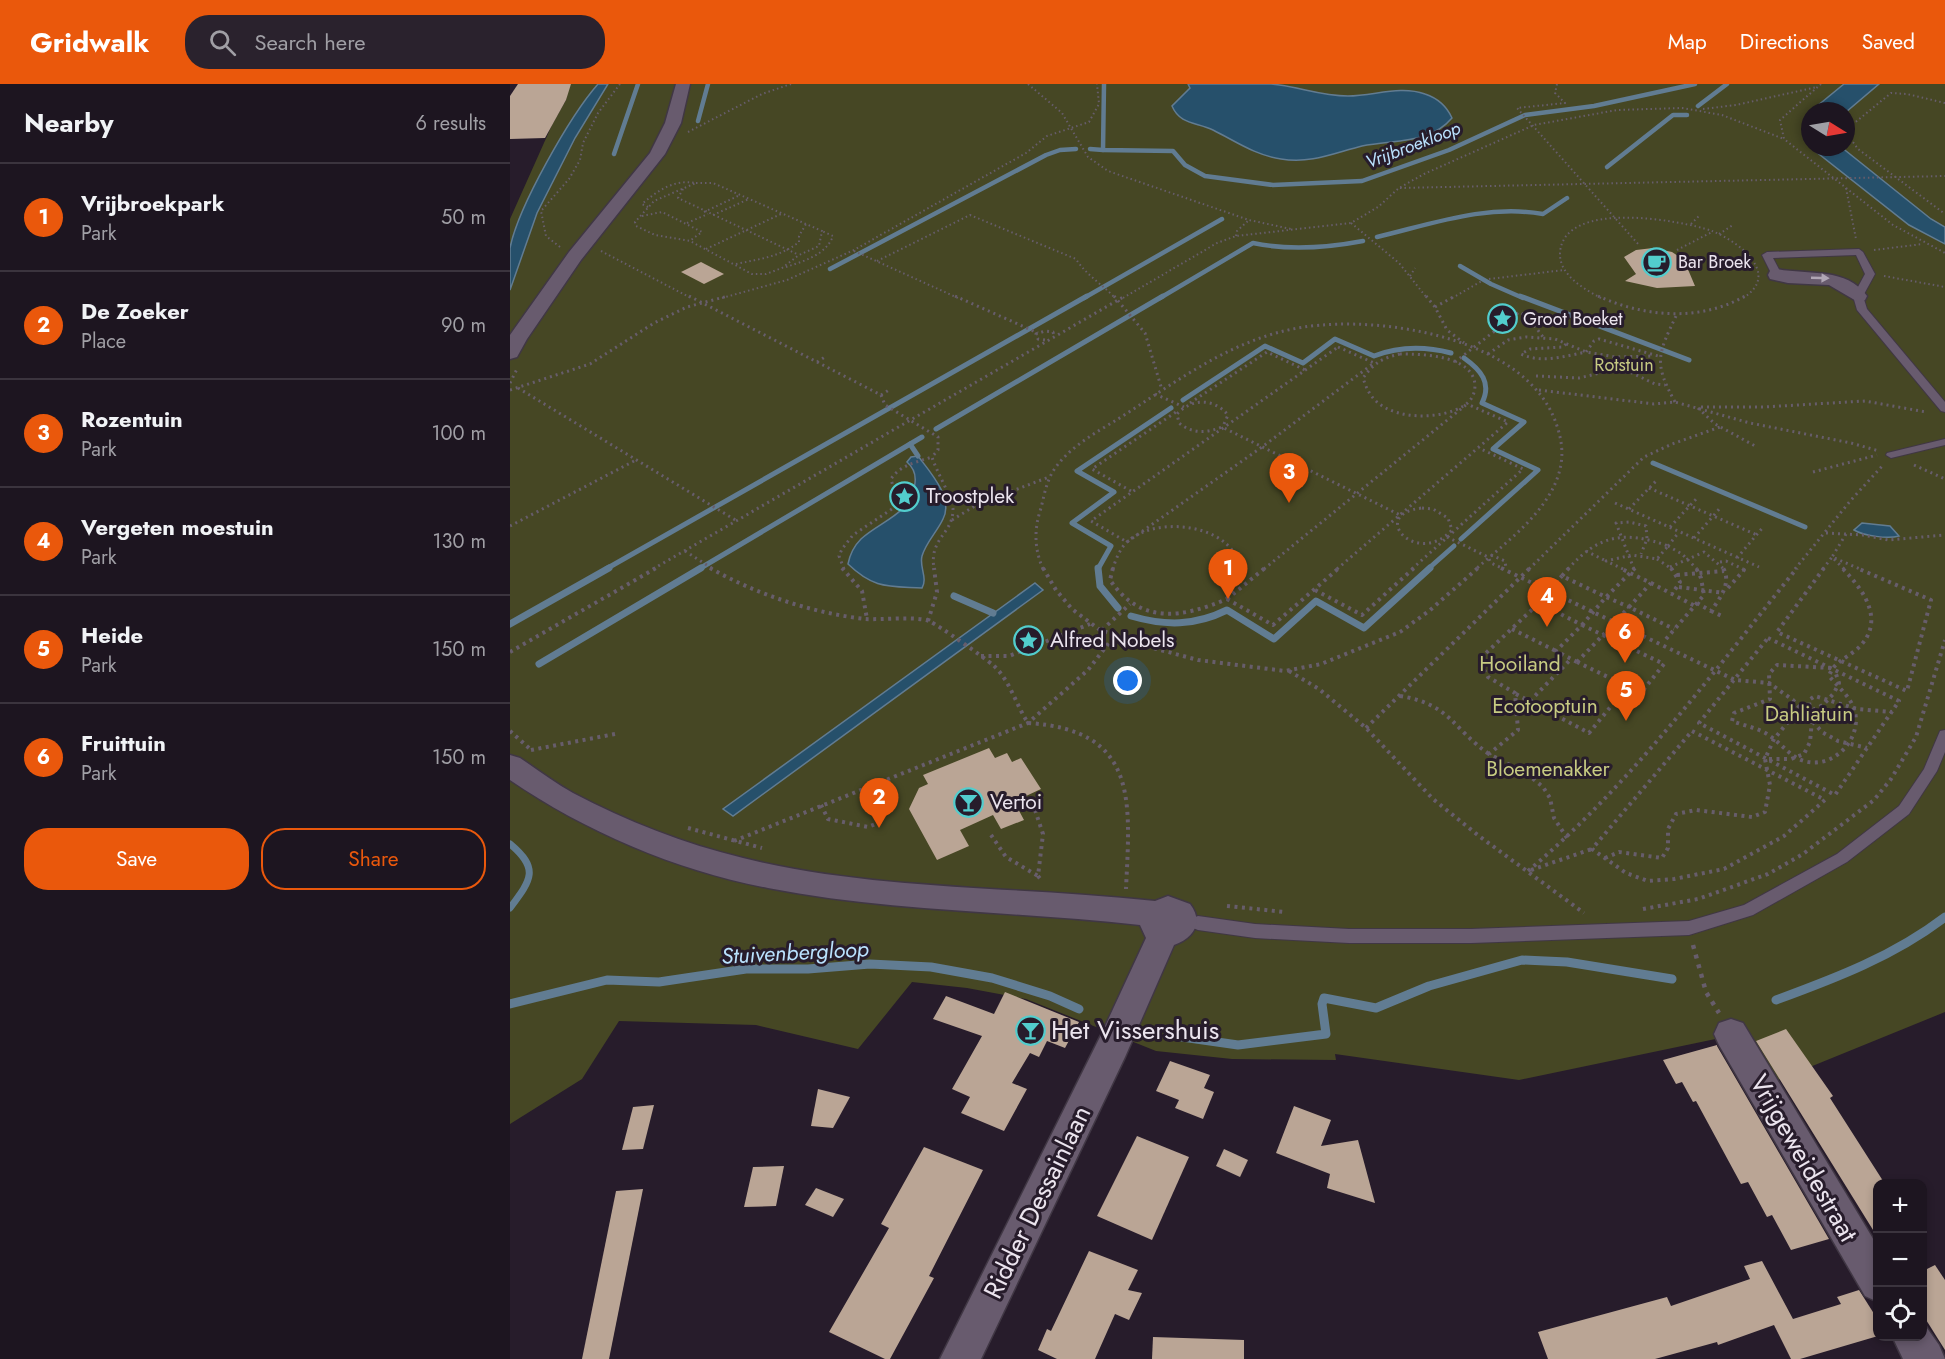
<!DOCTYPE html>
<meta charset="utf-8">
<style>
body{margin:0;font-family:Jost,sans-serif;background:#2a222d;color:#f1f3f6}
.controls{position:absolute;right:18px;bottom:18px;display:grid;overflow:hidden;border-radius:12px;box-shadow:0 3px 9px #0003}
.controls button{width:54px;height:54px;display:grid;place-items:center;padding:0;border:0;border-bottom:2px solid #3b343e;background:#1d1520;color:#f1f3f6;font:30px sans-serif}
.compass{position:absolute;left:1291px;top:18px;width:54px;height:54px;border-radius:50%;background:#1d1520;box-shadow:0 3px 9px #0003;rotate:101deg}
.you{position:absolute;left:618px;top:597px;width:21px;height:21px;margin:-15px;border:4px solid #fff;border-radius:50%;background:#1a73e8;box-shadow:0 0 0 9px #1a73e833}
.badge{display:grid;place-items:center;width:39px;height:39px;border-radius:50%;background:#ea580c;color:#fff;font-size:20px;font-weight:700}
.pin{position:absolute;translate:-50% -50px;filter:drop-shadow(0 2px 3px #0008)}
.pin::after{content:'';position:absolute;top:32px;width:21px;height:18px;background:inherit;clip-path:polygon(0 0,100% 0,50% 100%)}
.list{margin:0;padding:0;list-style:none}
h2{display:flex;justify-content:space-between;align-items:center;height:78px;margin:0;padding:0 24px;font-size:26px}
h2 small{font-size:20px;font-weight:400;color:#a09fa5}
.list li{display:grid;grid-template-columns:39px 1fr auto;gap:18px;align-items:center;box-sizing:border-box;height:108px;padding:0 24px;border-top:2px solid #3b343e}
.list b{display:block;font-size:22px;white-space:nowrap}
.list p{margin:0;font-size:20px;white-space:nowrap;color:#a09fa5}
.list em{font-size:20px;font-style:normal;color:#a09fa5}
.actions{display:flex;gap:12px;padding:18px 24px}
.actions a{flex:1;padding:14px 0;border:2px solid #ea580c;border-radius:24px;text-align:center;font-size:21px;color:#ea580c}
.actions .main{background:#ea580c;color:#fff}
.icon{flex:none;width:33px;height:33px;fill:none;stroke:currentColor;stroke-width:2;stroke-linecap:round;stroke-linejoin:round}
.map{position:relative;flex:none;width:1435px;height:1275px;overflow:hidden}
header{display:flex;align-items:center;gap:36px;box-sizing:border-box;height:84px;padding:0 30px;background:#ea580c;color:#fff}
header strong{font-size:28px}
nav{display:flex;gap:33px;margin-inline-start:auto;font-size:21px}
.search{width:420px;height:54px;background:#2a222d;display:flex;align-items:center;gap:15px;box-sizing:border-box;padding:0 21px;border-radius:24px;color:#a09fa5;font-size:22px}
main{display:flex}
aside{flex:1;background:#1d1520}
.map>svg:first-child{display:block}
.green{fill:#464724;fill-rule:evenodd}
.water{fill:#26506b;stroke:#617c92;stroke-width:1.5}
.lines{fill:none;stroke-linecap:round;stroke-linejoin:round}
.stream-far3{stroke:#617c92;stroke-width:4.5}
.stream-far2{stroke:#617c92;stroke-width:5}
.stream-far1{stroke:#617c92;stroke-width:7}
.stream{stroke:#617c92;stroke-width:9}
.building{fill:#baa595}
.service-casing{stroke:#403744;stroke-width:2}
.minor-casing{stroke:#403744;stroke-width:3}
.path-far3{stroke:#675d6b;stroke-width:2;stroke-dasharray:1.5 3;stroke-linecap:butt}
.path-far2{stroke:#675d6b;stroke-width:3;stroke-dasharray:2 4;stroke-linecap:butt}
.path-far1{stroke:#675d6b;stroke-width:4;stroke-dasharray:3 4.5;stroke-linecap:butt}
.path{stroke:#675d6b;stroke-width:4.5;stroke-dasharray:4 6;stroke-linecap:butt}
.service{fill:#685b6e;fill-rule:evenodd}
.minor{fill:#685b6e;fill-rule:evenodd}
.oneway{fill:#b0a6b4}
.labels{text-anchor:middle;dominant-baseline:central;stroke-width:6;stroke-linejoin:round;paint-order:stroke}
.far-water-label{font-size:18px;font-style:italic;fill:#bae2fe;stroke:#271c2b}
.far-poi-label{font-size:18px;fill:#ebe4ee;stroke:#271c2b;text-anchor:start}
.far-park-label{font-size:18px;fill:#c7cb82;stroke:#271c2b}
.poi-label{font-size:21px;fill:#ebe4ee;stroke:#271c2b;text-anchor:start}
.park-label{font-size:21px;fill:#c7cb82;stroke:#271c2b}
.water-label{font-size:22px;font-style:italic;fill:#bae2fe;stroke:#271c2b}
.near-poi-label{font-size:26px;fill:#ebe4ee;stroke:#271c2b;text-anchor:start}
.near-street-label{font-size:26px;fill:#ebe4ee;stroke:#271c2b}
</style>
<header>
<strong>Gridwalk</strong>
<div class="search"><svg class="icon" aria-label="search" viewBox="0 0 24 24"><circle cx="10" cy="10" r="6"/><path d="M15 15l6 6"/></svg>Search here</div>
<nav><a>Map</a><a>Directions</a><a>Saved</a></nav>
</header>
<main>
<aside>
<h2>Nearby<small>6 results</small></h2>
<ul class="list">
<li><span class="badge">1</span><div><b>Vrijbroekpark</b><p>Park</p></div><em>50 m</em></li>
<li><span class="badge">2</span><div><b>De Zoeker</b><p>Place</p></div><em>90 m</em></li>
<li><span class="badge">3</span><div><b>Rozentuin</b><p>Park</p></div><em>100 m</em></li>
<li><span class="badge">4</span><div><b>Vergeten moestuin</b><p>Park</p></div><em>130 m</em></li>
<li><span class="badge">5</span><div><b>Heide</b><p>Park</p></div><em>150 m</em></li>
<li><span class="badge">6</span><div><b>Fruittuin</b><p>Park</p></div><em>150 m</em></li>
</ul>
<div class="actions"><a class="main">Save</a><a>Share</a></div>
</aside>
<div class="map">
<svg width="1435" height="1275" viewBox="0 0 1435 1275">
<rect width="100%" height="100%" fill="#271c2b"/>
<path class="green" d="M58 0H1435V928L1268 996 1239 948 1009 996 825 970 826 976 722 975 646 967 516 915 457 904 402 898 348 965 246 941 109 937 72 995 0 1040V135L42 41 56 16ZM1300 27H1336V63H1300Z"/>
<g class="water">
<path d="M88 0H98L65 54 27 129 0 206C0 193 0 177 0 164 8 123 60 32 88 0Z"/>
<path d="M678 0C706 0 734 0 761 0 787 2 810 12 838 12 864 12 890 1 915 10 927 14 937 23 942 34 919 61 884 55 852 62 824 69 801 80 771 75 745 71 727 58 703 46 687 38 670 41 662 22L680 4Z"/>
<polygon points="1334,0 1369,0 1336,28 1301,27"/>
<polygon points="1300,63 1331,63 1421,135 1435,143 1435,160 1399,141"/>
<path d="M408 372C420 388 444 414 433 435 427 448 416 458 412 472 409 483 418 494 412 504 378 502 364 505 338 480 340 470 343 463 351 455 370 437 402 430 405 399 406 391 404 384 397 378L401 373Z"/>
<path d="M1352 439 1380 442 1389 452C1378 455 1354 452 1344 446Z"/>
<polygon points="525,499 533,506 223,732 213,725"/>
</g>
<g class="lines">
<g class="stream-far3">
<polyline points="594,0 593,66 663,67 675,81 695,92 763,101 852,97 939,66 1015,31 1084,22 1185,0"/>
<polyline points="1188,22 1217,0"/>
<polyline points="188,37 198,0"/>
<polyline points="580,65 593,66"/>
<polyline points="104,70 128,0"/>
<polyline points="1097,83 1163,31 1177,31"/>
<path d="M867 153C922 140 976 120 1033 130L1057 114"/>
<polyline points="950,182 981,200 1013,214"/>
<polyline points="320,185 536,71 550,66 566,65"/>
<polyline points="574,214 712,135"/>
<path d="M650 214 743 159C780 167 816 164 853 157"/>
</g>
<g class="stream-far2">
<polyline points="1010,212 1179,276"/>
<path d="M673 316 755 262 793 279 825 255 864 272C890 262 914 262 941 269"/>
<polyline points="426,345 653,212"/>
<polyline points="400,360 408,372"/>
<polyline points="1143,379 1295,443"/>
<path d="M951 455 1028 386 983 365 1014 338 972 319C982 299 971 286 954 274"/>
<polyline points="96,485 577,212"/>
<polyline points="189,485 412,353"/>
<polyline points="588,485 601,462 562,439 604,408 567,387 661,324"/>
<polyline points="918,485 944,462"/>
</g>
<g class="stream-far1">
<polyline points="588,484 590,502 608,524"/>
<polyline points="444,512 483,529"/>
<path d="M621 532C655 542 685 542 717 526L764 555 806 517 854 544 920 484"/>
<polyline points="0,540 99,484"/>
<polyline points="29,580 191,484"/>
<path d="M0 760C30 785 21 796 0 824"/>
</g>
<g class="stream">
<path d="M1266 916C1326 894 1384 872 1435 833"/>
<polyline points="0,920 97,896 149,898 236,885 298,885 360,880 421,883 482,894 540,912 569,925"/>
<polyline points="658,951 728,961 816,950 812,920 814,914 866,924 919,902 1012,876 1057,878 1162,895"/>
</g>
</g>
<g class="building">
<polygon points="8,0 61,0 56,16 35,54 0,55 0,12"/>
<polygon points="1143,164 1162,168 1174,176 1185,202 1147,204 1115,197 1126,190 1114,173 1126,166"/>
<polygon points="191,178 214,190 194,200 171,188"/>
<polygon points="479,664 485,674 497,669 502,678 511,674 531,705 516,712 518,716 506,721 514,736 491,745 483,731 450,746 459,762 427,776 399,725 409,704 418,700 413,691"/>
<polygon points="495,908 569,938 555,964 537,957 529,973 520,969 502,999 517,1005 494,1047 451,1029 460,1013 442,1005 472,952 423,935 436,912 484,930"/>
<polygon points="1276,945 1323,1012 1320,1014 1375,1100 1368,1100 1368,1154 1246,957"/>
<polygon points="1207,961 1207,962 1319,1155 1281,1166 1262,1131 1257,1133 1238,1098 1231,1100 1186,1017 1183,1018 1172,998 1166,1000 1153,976"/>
<polygon points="660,977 700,991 694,1004 704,1008 693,1035 665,1024 669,1016 646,1007"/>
<polygon points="308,1005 340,1013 323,1044 301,1042"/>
<polygon points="144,1021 133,1065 112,1066 123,1023"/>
<polygon points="784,1022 821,1036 811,1062 848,1056 865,1119 817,1104 820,1090 766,1069"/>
<polygon points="627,1052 679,1073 642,1156 587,1132"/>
<polygon points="414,1063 473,1086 419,1192 424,1194 380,1275 375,1275 319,1248 379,1144 371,1140"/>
<polygon points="714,1065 738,1076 730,1093 706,1082"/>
<polygon points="274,1082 266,1122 234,1123 243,1083"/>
<polygon points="306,1104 334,1115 323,1133 295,1121"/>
<polygon points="133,1105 99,1275 72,1275 106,1107"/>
<polygon points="579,1167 628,1186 618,1206 632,1209 619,1236 605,1230 585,1275 547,1275 528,1266 537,1245 541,1247"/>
<polygon points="1252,1177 1283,1235 1331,1220 1327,1213 1349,1206 1368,1236 1368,1252 1290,1275 1281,1275 1264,1241 1208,1261 1207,1258 1145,1275 1038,1275 1028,1248 1157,1213 1161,1222 1240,1195 1234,1182"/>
<polygon points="1425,1181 1435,1196 1435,1266 1413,1231 1413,1187"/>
<polygon points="643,1253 734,1256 734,1275 642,1275"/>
</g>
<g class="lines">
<defs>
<g id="service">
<polygon points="1349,165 1353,168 1365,190 1353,212 1357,225 1435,318 1435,328 1431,327 1347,226 1343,212 1355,190 1346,171 1263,174 1272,191 1267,194 1262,191 1252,171 1257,168"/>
<polygon points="1435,355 1435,361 1381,374 1376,371 1377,369"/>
<polygon points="1435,646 1435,668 1427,687 1399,730 1337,778 1243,831 1179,851 961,859 839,859 745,854 688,846 683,844 680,839 683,834 688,832 745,840 839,845 961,845 1179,837 1234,821 1327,770 1389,722 1414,685 1430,647"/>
</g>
<g id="minor">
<polygon points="166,0 180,0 171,39 155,70 71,176 17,255 7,273 0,275 0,251 59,168 140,69 155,39"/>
<path d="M1267 185C1297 191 1337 183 1357 212L1355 216 1348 218 1319 201 1278 199 1260 195 1258 191 1260 187Z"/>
<path d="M0 671 10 674C28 686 45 699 63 709 116 737 175 760 233 774 366 807 510 802 645 817L658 812 680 820C694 838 684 854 664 861L615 973 471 1275H430L591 951 636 854 630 841C506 827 381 828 258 804 168 787 76 748 0 696Z"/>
<polygon points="1221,935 1233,939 1368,1163 1368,1218 1355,1212 1209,961 1204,950 1209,939"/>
<polygon points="1412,1237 1429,1261 1435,1275 1393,1275 1382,1252 1412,1252"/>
</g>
</defs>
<use href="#service" class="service-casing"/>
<use href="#minor" class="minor-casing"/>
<g class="path-far3">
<polyline points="518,0 552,29 578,73 598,87 739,136 781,145"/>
<polyline points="1047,0 1045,9 1055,19 1007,24 1129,161"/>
<polyline points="1311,0 1270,36 1274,55 1383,141 1435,169"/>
<polyline points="1435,19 1397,10 1381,9 1342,41 1337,50 1348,65 1435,130"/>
<polyline points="1193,25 1226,21 1307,3"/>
<polyline points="178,48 252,10 281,0"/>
<polygon points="186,99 203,99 312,147 309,162 289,171 272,184 256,190 242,190 180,157 145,151 126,142 125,138 144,117"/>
<polyline points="890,104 1435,92"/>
<polyline points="1336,104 1346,155"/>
<polyline points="173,105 168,114 289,171"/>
<path d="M138 123 132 120C147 107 164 95 185 99"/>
<polyline points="194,128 230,111"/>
<polyline points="203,131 239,115"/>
<polyline points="132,132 152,128 192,148 181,156"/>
<polyline points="177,139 198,130"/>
<polyline points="841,139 889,179 917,214"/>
<polyline points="1181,140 1189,132"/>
<polyline points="1209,150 1223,141"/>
<polyline points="726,152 727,147 739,136"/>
<polyline points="50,163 36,152 31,127 59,95 70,76 73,59 88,29 110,0"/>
<polyline points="196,165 271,130"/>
<polyline points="1167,166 1202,148"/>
<polyline points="1364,166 1413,160"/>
<polyline points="91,167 181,214"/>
<polyline points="344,167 448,214"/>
<path d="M367 177 460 131 566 175C576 191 592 200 605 214"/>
<path d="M226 180C249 175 270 173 289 158V152L296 140"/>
<path d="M276 183C294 177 316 171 323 152L312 147"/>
<polyline points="900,192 905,184"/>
<polyline points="1374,192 1435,203"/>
<polyline points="979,195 1054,186"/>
<polyline points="212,214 277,196 344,166 516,69 537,52 579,38 589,20 587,0"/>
<polyline points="613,214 707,159 726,152 841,139 868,123 889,104 914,90 1024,41 1107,26 1172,24 1212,31 1274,55"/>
<polyline points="942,214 972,197"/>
<path d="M1091 214C1074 205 1049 191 1050 169 1053 115 1171 136 1202 147 1228 157 1272 190 1233 214"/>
</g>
<g class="path-far2">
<path d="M179 212 371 311 375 321 428 353V366L422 373C426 387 443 415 443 425 443 451 419 453 424 485"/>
<polyline points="445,212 528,249"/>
<polyline points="604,212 635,249 652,306"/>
<polyline points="916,212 925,223 937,246 954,259"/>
<path d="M1088 212C1134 233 1190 238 1235 212"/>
<polyline points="925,223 945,212"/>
<polyline points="535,256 528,255 526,250 535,247 543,248 544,252"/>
<path d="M1056 260 1053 263 1020 265 1011 270C1032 280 1055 272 1076 268L1084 257 1089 255 1148 272"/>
<polygon points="828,263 864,279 752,363 617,458 581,437"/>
<path d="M890 270C912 270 963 271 965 301 965 309 962 316 955 321 932 336 887 336 867 318 859 311 856 303 853 294 864 279 872 274 890 270Z"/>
<polyline points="978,270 998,256 1016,253 1045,255 1076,268 1105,273 1144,272"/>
<polyline points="307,278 315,273"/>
<polyline points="945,278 1009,228 1018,233 1033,253"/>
<polyline points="1026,292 1069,294 1103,286 1122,289 1145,300 1155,301"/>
<polyline points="0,299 8,283"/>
<polyline points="8,304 227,437"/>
<polyline points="0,306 80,280 144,239 177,223 218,212"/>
<polyline points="1029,306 1144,320 1165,318 1240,339 1341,359 1369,367"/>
<polyline points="645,310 674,323"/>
<polyline points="371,311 379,306"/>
<path d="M1165 318C1143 278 1148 270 1167 230"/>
<polyline points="680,319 757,268 795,286"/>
<polyline points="1191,323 1254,323 1355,317 1416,328"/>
<polyline points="1188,324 1205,340 1247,363"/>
<path d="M714 340 718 331C704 314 682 314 667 330L669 339C682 350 697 349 712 343L890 431"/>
<polyline points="1404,381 1435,395"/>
<polyline points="1303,388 1367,371"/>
<polyline points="1139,404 1247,451"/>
<polyline points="621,407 582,385 669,326"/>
<polyline points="1105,419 1249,483"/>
<path d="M912 424 923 425 938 434 942 446C907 484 857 430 912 424Z"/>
<polyline points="1119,425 1147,396"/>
<polyline points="442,436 468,420 539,393"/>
<polyline points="0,442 126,376"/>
<polyline points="1160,443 1188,413"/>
<polyline points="1316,449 1353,451 1378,456 1435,451"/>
<polyline points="937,453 978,473 981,479 994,485"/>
<polyline points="1184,454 1211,423"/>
<polyline points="1158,462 1172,470 1187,485"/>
<polyline points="1158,462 1169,448"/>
<polyline points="175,467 203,485"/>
<polyline points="1076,467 1096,477"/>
<polyline points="981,471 995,477 996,484"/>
<polyline points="1227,474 1254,442"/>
<polyline points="1147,475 1162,485"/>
<polyline points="1210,478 1216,477 1233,485"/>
<polyline points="1160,483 1194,468 1214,485"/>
<polyline points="143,485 615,212"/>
<path d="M334 485 329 472 332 465 343 451 385 423 387 417 381 395C390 381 407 378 422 373"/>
<path d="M533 485C524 464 524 445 531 424 534 412 536 400 542 389 556 365 585 349 608 335 668 297 722 254 794 243 873 231 1019 254 1047 342 1053 360 1054 376 1047 395 1033 432 995 459 966 485"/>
<path d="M603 485C605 477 609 467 615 460 643 430 724 439 730 485"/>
<polyline points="754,485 957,320"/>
<polyline points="827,485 998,338 957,320"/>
<polyline points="902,485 1013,385 969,364"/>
<polyline points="1019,485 1134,373 1162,360 1210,343"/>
<path d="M1058 485C1088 451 1115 446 1158 462"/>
<polyline points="1113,485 1096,477 1122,471 1147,475 1158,462"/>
<polyline points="1124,485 1106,439 1119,438 1136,442 1137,455 1131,470"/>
<polyline points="1285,485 1341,416 1374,380"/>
<polyline points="1313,485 1322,473 1350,485"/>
<polyline points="1334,485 1322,473 1336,450"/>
</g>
<g class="path-far1">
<path d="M200 484C246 510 302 529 355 535 371 536 406 532 419 537 430 542 473 573 483 581 500 596 506 621 518 639"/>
<polyline points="332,484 352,507 357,535"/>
<polyline points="533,484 546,506 562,525 590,546 643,564 688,576 775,587 811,580 890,548 919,527 968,484"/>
<path d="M603 484 600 496C631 541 672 534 717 515"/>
<polyline points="991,484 1225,596 1259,599 1283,616 1312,648 1328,657 1357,664"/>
<polyline points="1059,484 1052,492 1096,513 1120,489 1110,484"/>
<polyline points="1125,484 1120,489 1141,499 1119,523 1164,545"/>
<polyline points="1161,484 1170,498 1162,510"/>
<polyline points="1314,484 1267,548 1397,607 1421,516 1347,484"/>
<polyline points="1167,491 1214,487"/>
<polyline points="1045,499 1052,492"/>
<polyline points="1141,499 1185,522"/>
<polyline points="1169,503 1214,509"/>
<polyline points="1218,504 1234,486 1230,484"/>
<polyline points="805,506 852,531 904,484"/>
<polyline points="717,515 728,496 730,484"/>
<polyline points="717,515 755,484"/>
<polyline points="717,515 763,541 829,484"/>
<path d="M1187 519 1201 527C1210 514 1222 499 1213 484"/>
<polyline points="1201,527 1214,533"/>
<polyline points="418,537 427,508 424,484"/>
<polyline points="1072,541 1093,551"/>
<polyline points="1072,541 1096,513 1119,523 1093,551"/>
<polyline points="1002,545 1046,567"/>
<polyline points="592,546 620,520"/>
<polygon points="1258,554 1389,617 1325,711 1189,639"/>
<polyline points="1156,555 1194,511 1191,494 1186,484"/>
<polyline points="0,568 146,484"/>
<polyline points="471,572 499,572 580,540"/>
<polyline points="1067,578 1131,609 1154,580 1093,551"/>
<polyline points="1067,578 1046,567 1072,541"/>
<polyline points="1067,578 1093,551"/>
<path d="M1321 584 1267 581 1259 590 1260 615 1224 629 1222 637C1235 642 1249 644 1260 652 1272 660 1280 673 1294 677 1323 686 1354 654 1344 625 1340 612 1327 602 1319 592 1324 578 1335 575 1346 566 1377 539 1355 507 1332 484"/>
<polyline points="779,587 809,605 856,644 923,715 969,752 1074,829"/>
<polyline points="1006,610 1079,649 1117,603"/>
<path d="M890 612C940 620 942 644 979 670"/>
<polyline points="1020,617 1061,575"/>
<polyline points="1300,629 1299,616 1305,612 1347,625 1382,628"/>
<path d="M518 639C629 646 620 717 616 805"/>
<polyline points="856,644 1020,484"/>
<polyline points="0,647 20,665"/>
<polygon points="1182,647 1315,716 1274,752 1214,785 1164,795 1138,797 1116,789 1082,765"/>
<polyline points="21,666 105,650"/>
<polyline points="1259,675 1281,675 1294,670 1300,658 1302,636"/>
<polyline points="311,721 318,735 358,743 373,737 355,703"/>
<polyline points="525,726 533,750 528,792 532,797"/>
<polyline points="178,744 252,764"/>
<polyline points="481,751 496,773 528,792"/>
<polyline points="1057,754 1044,734 1040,714 1033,703 1017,690 979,670 1008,646 1005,609 978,593 970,579 976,569 1029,519 1072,541"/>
<polyline points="224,757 518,639 578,586 605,551"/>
<polyline points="1095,774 1109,768 1152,774 1158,764 1158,745 1166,730 1186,726 1242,733 1255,728 1260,701 1255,675 1264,655 1278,638 1313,621 1324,609 1329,599 1325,587"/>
<polyline points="1021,786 1082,765"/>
<path d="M1018 787C1122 699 1202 590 1287 484"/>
<polyline points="717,822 775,828"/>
<polyline points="1133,825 1188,815 1258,790 1293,770 1364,716 1381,695 1406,653 1435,556"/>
</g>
<polyline class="path" points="1183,861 1196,908 1209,929"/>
<use href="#service" class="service"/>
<use href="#minor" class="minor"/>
</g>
<defs><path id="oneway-solid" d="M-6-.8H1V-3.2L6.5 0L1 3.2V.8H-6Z" transform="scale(1.5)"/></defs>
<use class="oneway" href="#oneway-solid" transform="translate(1310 194) rotate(2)"/>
<defs>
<symbol id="cafe-ring" viewBox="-11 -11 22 22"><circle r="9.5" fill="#271c2b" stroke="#52cdcd" stroke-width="1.5"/><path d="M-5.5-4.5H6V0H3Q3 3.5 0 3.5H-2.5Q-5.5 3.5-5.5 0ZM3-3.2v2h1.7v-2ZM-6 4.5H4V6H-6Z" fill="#52cdcd"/></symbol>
<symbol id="sight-ring" viewBox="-11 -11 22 22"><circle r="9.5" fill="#271c2b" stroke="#52cdcd" stroke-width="1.5"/><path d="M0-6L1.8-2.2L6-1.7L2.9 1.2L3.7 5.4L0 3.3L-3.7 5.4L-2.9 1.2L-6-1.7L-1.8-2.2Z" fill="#52cdcd"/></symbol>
<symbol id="bar-ring" viewBox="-11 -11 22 22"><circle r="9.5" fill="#271c2b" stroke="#52cdcd" stroke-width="1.5"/><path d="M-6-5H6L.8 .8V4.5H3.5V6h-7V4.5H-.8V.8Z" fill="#52cdcd"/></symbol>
</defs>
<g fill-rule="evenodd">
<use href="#cafe-ring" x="1130" y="162" width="33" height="33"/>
<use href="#sight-ring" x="976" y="218" width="33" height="33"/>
<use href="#sight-ring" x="378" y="396" width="33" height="33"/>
<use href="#sight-ring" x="502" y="540" width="33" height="33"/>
<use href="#bar-ring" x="442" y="702" width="33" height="33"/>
<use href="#bar-ring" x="504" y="930" width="33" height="33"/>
</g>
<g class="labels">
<g class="far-water-label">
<text transform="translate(903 61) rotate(-21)">Vrijbroekloop</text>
</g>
<g class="far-poi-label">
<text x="1168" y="178">Bar Broek</text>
<text x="1013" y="235">Groot Boeket</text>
</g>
<g class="far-park-label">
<text x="1114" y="281">Rotstuin</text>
</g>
<g class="poi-label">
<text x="416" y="412">Troostplek</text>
<text x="540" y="556">Alfred Nobels</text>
<text x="480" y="718">Vertoi</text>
</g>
<g class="park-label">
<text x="1010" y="580">Hooiland</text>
<text x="1035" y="622">Ecotooptuin</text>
<text x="1299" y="630">Dahliatuin</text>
<text x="1038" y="685">Bloemenakker</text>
</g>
<g class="water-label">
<text transform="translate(285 868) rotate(-3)">Stuivenbergloop</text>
</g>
<g class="near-poi-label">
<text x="541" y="946">Het Vissershuis</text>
</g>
<g class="near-street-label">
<text transform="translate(1294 1074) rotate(60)">Vrijgeweidestraat</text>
<text transform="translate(527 1118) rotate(-64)">Ridder Dessainlaan</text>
</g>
</g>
</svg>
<div class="controls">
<button>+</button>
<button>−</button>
<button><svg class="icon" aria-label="locate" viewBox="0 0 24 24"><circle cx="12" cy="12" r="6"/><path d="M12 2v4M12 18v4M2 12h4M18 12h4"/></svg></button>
</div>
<svg class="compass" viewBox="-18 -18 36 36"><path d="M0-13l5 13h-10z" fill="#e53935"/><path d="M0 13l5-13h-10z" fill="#a09fa5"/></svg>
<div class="you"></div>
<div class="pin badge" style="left:718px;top:515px">1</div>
<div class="pin badge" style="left:369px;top:744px">2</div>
<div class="pin badge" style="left:779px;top:419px">3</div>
<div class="pin badge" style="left:1037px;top:543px">4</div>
<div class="pin badge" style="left:1116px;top:637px">5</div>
<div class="pin badge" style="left:1115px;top:579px">6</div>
</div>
</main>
